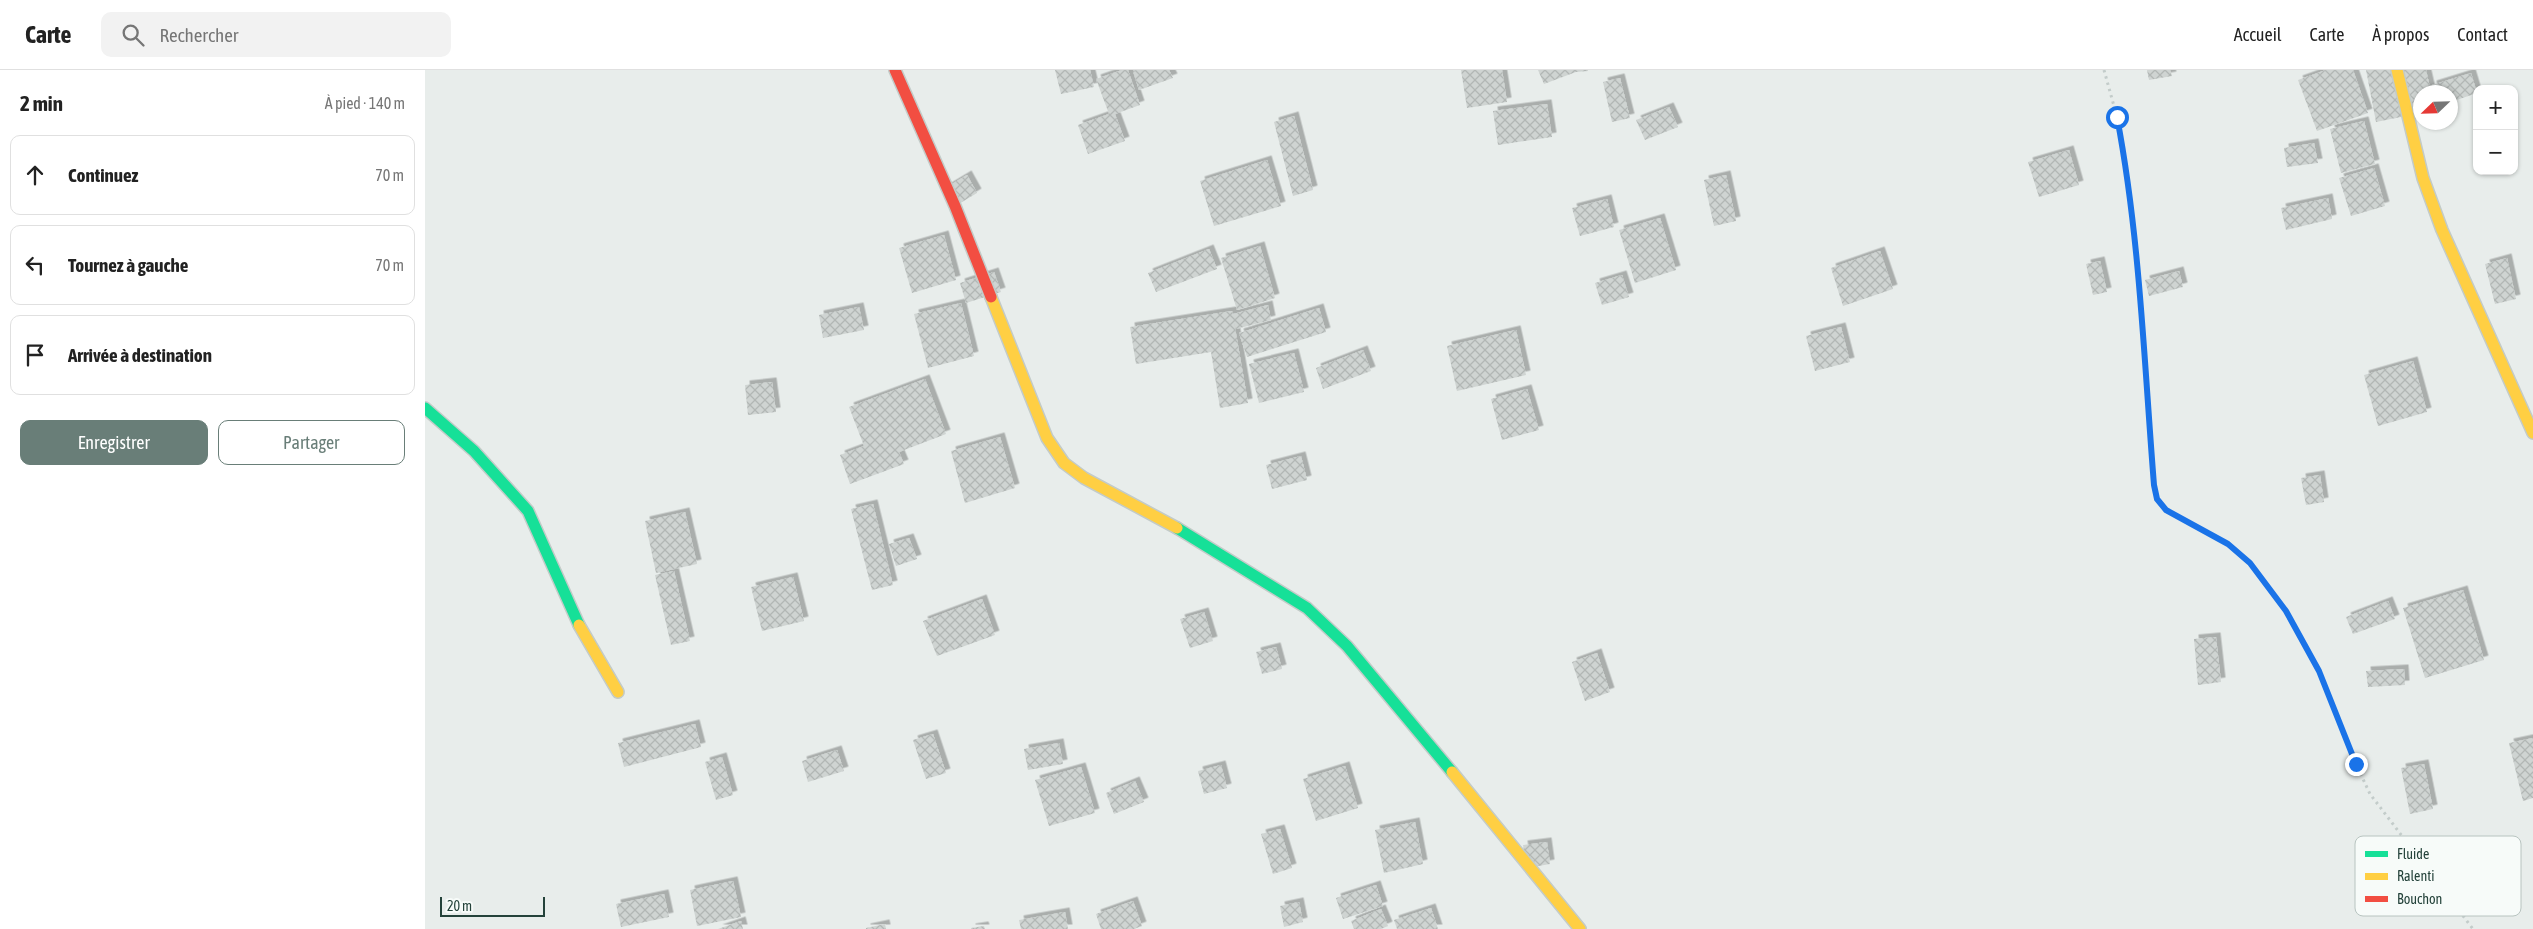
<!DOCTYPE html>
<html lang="fr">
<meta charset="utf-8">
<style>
body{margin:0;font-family:"Asap Condensed",sans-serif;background:#f2f2f2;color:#222}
.controls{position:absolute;right:15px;top:15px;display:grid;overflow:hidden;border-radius:10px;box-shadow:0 1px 4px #0004}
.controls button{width:45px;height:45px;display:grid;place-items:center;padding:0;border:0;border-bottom:1px solid #e0e0e0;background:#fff;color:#222;font:25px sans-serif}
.compass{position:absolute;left:1988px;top:15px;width:45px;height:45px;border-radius:50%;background:#fff;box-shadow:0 1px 4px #0004;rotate:247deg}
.scale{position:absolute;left:15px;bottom:12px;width:105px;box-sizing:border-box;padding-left:5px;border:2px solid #24423a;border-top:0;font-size:14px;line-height:18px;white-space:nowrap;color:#24423a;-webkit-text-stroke:4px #f7fbf9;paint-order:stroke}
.stop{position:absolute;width:15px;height:15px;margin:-11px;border:4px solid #1a73e8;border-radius:50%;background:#fff}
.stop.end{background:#1a73e8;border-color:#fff;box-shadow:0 1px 5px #0008}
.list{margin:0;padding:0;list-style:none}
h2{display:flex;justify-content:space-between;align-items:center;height:65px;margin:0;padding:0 20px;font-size:21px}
h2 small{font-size:16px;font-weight:400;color:#767676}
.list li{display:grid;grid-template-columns:32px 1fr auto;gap:15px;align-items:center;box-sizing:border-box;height:80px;margin:0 10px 10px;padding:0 10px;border:1px solid #e0e0e0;border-radius:10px}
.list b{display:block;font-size:19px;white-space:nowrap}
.list em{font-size:16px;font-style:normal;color:#767676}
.actions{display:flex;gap:10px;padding:15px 20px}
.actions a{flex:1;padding:11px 0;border:1px solid #697e78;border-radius:10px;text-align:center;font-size:18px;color:#697e78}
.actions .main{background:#697e78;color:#fff}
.icon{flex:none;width:28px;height:28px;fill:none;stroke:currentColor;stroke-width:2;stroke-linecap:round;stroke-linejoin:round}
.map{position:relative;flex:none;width:2108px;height:859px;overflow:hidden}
header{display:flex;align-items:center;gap:30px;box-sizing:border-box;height:70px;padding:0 25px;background:#fff;border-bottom:1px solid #e0e0e0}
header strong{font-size:24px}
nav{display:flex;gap:28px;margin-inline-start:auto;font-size:18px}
.search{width:350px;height:45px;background:#f2f2f2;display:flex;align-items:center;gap:12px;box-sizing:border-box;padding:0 18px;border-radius:10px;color:#767676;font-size:19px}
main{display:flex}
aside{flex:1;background:#fff}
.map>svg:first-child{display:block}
.building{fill:url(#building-cross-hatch);filter:url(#shadow)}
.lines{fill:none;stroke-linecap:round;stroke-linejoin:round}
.fast-casing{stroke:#c3cbc8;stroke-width:14}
.slow-casing{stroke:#c3cbc8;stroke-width:14}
.jam-casing{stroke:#c3cbc8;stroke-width:14}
.path{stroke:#c3ccca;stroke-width:3;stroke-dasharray:2.5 4;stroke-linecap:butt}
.fast{stroke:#16e098;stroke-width:11}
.slow{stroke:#ffcf43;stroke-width:11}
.jam{stroke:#f24e42;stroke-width:11}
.route{stroke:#1a73e8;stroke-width:6}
.key{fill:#f7fbf9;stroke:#b8c4c0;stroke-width:1}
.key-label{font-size:14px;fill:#24423a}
</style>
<header>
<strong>Carte</strong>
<div class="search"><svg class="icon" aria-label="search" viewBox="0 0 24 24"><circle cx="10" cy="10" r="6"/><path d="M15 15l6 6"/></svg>Rechercher</div>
<nav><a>Accueil</a><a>Carte</a><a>À propos</a><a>Contact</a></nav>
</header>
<main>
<aside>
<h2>2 min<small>À pied · 140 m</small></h2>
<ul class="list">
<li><svg class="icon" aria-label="ahead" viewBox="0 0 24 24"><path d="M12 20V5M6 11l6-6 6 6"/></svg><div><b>Continuez</b></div><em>70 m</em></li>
<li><svg class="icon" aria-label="left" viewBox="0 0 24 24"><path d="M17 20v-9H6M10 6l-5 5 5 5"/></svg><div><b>Tournez à gauche</b></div><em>70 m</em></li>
<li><svg class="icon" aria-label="arrive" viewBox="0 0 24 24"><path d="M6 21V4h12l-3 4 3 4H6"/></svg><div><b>Arrivée à destination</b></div></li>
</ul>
<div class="actions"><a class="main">Enregistrer</a><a>Partager</a></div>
</aside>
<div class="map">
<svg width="2108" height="859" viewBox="0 0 2108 859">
<defs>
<pattern id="building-cross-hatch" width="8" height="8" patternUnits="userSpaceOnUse" patternTransform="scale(1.25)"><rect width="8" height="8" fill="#cfd4d2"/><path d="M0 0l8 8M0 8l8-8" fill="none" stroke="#b2b7b5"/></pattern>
<filter id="shadow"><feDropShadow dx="4.5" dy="-4.5" stdDeviation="0" flood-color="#0004"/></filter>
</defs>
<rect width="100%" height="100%" fill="#e8edeb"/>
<g class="building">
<polygon points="630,0 665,0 669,17 636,24"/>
<polygon points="697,0 703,0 715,35 690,44 700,71 663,84 653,55 684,44 671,9"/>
<polygon points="711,0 744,0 748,8 714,20 708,1"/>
<polygon points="1036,0 1077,0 1082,32 1042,38"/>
<polygon points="1113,0 1163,0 1163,1 1151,2 1119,14"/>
<polygon points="1722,0 1745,0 1747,6 1724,10"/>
<polygon points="1901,0 1928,0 1943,43 1892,61 1873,10"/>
<polygon points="1941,0 2001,0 2006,22 1996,22 1996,43 1951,52"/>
<polygon points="2046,3 2052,23 2026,32 2026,22 2009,22 2007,15"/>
<polygon points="1195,8 1205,48 1187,52 1178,12"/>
<polygon points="1122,34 1127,67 1073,75 1068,41"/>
<polygon points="1244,37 1253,57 1220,70 1211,50"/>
<polygon points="869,46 888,120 868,126 849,52"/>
<polygon points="1939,51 1950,94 1916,103 1905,59"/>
<polygon points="1889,73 1893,93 1862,97 1859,78"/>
<polygon points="1644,80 1654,115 1614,127 1603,92"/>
<polygon points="842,90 856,136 789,156 775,111"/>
<polygon points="1949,98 1960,136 1926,146 1914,108"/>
<polygon points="542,105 552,123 527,138 517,120"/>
<polygon points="1301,105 1311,151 1289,156 1279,110"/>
<polygon points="1903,128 1907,149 1861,160 1856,138"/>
<polygon points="1182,129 1189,157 1155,166 1147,138"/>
<polygon points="1235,148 1251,200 1210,213 1194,160"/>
<polygon points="519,165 531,210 487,223 474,178"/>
<polygon points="835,176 850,228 812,240 796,188"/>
<polygon points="784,179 792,199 731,222 723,203"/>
<polygon points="1455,181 1468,219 1418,236 1406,198"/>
<polygon points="2082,188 2091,229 2070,234 2060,194"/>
<polygon points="1675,191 1682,222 1668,225 1661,194"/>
<polygon points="1754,201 1758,217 1724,226 1720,210"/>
<polygon points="569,202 576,222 541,233 535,213"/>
<polygon points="1197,205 1204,227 1177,235 1170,213"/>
<polygon points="536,233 549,286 503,298 489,244"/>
<polygon points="843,235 846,250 811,259 809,252 823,333 795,338 786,282 711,294 705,257 807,241 808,244"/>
<polygon points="434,237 439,260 398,268 394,245"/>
<polygon points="894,238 901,262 822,287 814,263"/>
<polygon points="1416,257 1425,292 1390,301 1381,266"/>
<polygon points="1091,260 1101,305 1032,321 1022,276"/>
<polygon points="938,280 946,301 898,319 891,298"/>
<polygon points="869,283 879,322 834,333 824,294"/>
<polygon points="1988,291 2002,342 1953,356 1939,305"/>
<polygon points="500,309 521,364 474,382 479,394 425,414 415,385 439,376 424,337"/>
<polygon points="347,312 351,342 323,345 320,315"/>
<polygon points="1102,319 1114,360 1077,370 1066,329"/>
<polygon points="575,367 590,418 540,433 526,381"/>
<polygon points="876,386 882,410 847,419 841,395"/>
<polygon points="1895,405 1899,432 1881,435 1876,408"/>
<polygon points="448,434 468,515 447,520 426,439"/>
<polygon points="260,442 272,494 231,503 220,451"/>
<polygon points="484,468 492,489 471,496 464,474"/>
<polygon points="249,501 265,571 246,575 230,505"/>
<polygon points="368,507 379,551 337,561 326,517"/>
<polygon points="2038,520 2059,590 2000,608 1978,538"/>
<polygon points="557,529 570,565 512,586 498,551"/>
<polygon points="1963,531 1970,549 1928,564 1921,547"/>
<polygon points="779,542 788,571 765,578 755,549"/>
<polygon points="1791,567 1796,612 1773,615 1769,569"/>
<polygon points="851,577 857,599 837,604 831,582"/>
<polygon points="1172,583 1185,622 1160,631 1147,592"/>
<polygon points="1979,599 1980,615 1943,617 1941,601"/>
<polygon points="270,654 276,677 199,697 193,673"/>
<polygon points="508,664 521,703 501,709 488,670"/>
<polygon points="2108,668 2108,728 2098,731 2084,673"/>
<polygon points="634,673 638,694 603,700 599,679"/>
<polygon points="412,680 419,701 383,712 377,691"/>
<polygon points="297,687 308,725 291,730 280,692"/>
<polygon points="1999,694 2008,739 1985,744 1976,698"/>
<polygon points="796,695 802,718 779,724 773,701"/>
<polygon points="920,696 933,738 891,751 878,709"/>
<polygon points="656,697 670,743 624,756 610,710"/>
<polygon points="710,711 719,732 689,744 681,723"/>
<polygon points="990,752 998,794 959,803 950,760"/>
<polygon points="855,759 867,798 848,804 836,764"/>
<polygon points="1122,772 1125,794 1102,798 1098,775"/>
<polygon points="308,811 316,847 272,856 265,820"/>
<polygon points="951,815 958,836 918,849 911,828"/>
<polygon points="239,824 244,847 196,857 191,834"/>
<polygon points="708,831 717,856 709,859 676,859 671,844"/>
<polygon points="874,832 878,852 859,857 855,836"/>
<polygon points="1006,838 1013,859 972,859 969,850"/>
<polygon points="956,839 963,856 956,859 929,859 926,851"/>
<polygon points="640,842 643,859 596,859 594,850"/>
<polygon points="316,851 318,859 293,859"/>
<polygon points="460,854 461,859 441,859 441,858"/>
<polygon points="559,856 560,859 546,859 546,858"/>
</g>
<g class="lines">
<defs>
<g id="fast">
<polyline points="0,338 49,381 103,441 154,555"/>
<polyline points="752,458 882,538 922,576 1027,702"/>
</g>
<g id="slow">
<polyline points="1972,0 1998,108 2017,160 2108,363"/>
<polyline points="566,227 622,368 639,393 659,408 752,458"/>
<polyline points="154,555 193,622"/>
<polyline points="1027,702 1155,859"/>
</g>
<polyline id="jam" points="470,0 530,136 566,227"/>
</defs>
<use href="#fast" class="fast-casing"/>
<use href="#slow" class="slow-casing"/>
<use href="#jam" class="jam-casing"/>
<polyline class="path" points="1679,0 1692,47 1703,106 1711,175 1729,415 1732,429 1741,440 1803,474 1825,493 1861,541 1894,601 1931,694 1945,724 2048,859"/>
<use href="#fast" class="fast"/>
<use href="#slow" class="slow"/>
<use href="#jam" class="jam"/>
</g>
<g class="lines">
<path class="route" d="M1692 47C1715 168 1719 292 1729 415L1732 429 1741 440 1803 474 1825 493 1861 541 1894 601 1931 694"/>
</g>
<rect x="1930" y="766" width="166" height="80" rx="8" class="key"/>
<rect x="1940" y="781" width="23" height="6" fill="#16e098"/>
<rect x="1940" y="803" width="23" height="7" fill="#ffcf43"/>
<rect x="1940" y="826" width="23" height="6" fill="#f24e42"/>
<g class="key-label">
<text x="1972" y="789">Fluide</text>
<text x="1972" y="811">Ralenti</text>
<text x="1972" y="834">Bouchon</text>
</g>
</svg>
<div class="controls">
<button>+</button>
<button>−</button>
</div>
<svg class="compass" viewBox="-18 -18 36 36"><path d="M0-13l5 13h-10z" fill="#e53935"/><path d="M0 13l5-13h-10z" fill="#767676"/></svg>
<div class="scale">20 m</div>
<div class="stop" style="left:1692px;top:47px"></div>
<div class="stop end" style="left:1931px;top:694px"></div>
</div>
</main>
